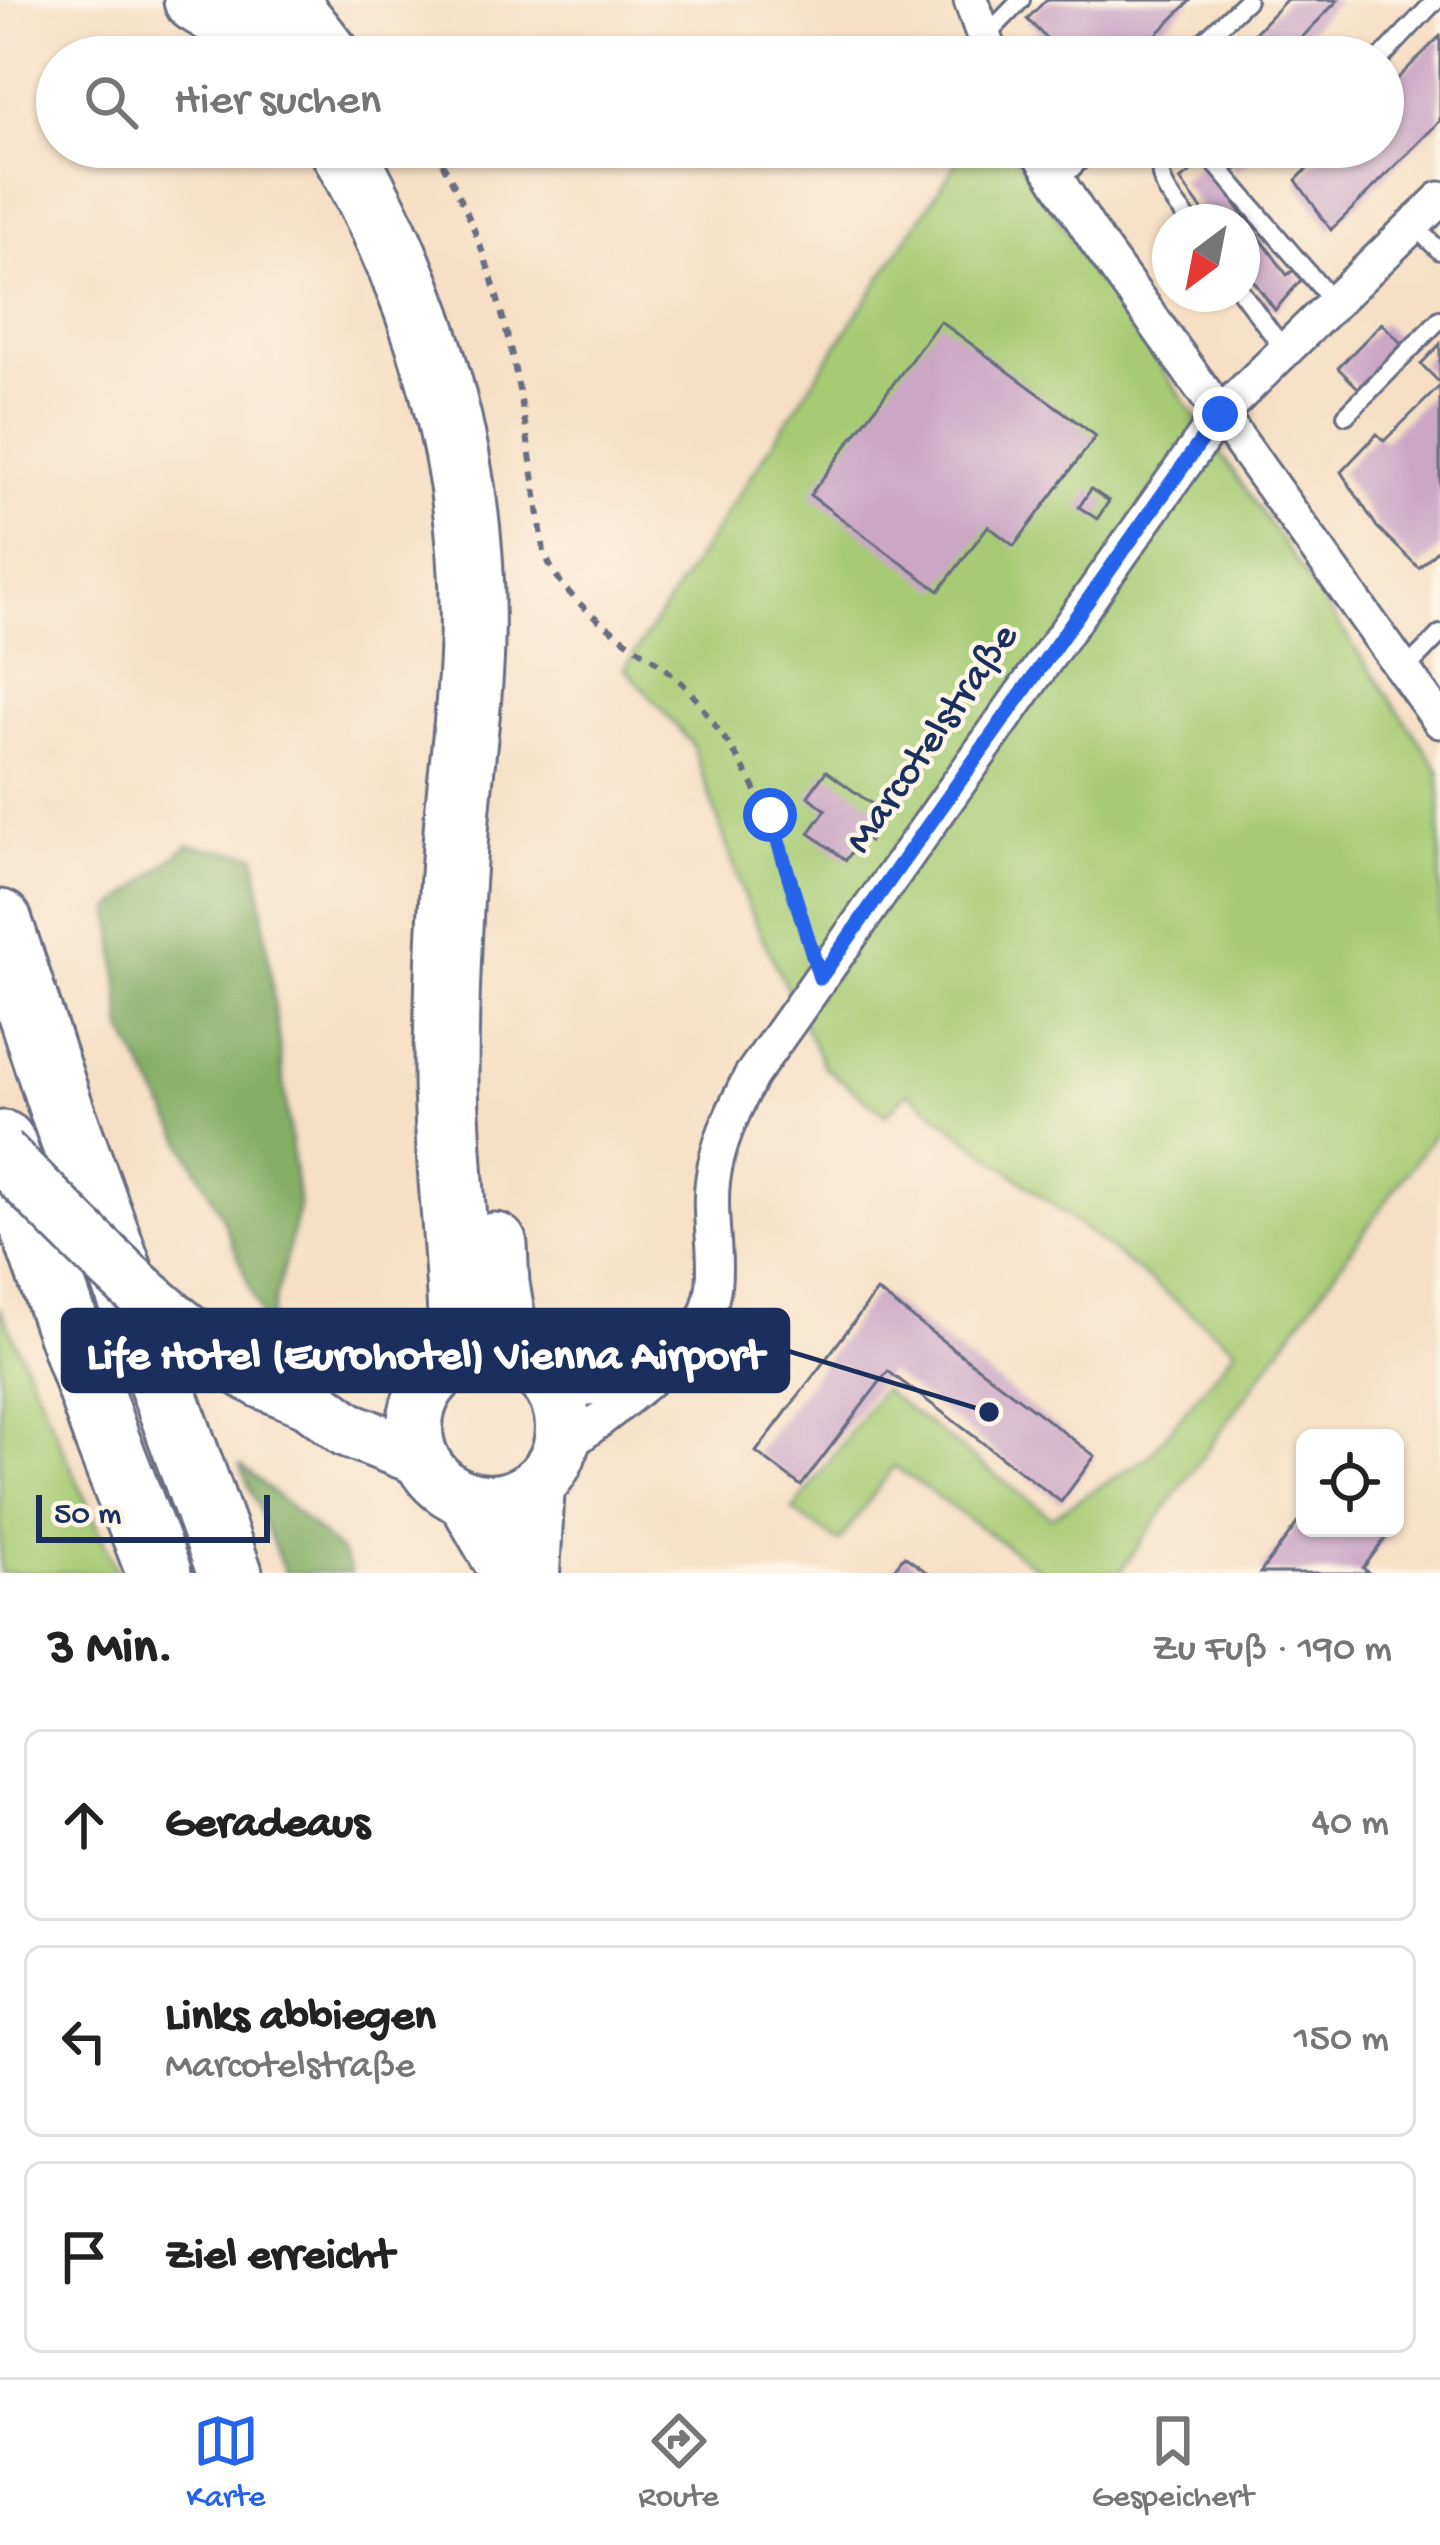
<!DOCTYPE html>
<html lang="de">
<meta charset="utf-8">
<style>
body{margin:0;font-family:"Gochi Hand",sans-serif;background:#f6f6f6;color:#222}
.controls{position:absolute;right:36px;bottom:36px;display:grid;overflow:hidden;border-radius:18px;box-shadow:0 3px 9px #0004}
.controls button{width:108px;height:108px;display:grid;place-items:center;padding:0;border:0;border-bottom:3px solid #e0e0e0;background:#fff;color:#222;font:60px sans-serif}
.compass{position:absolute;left:1152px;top:204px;width:108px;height:108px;border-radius:50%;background:#fff;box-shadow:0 3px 9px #0004;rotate:212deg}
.scale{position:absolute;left:36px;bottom:30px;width:234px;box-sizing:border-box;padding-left:12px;border:6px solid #1b2f5e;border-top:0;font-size:33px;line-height:42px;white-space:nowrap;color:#1b2f5e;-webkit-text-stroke:9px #fcf5e5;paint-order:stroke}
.stop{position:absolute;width:36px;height:36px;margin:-27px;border:9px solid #2563eb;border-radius:50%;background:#fff}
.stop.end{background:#2563eb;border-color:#fff;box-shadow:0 3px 12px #0008}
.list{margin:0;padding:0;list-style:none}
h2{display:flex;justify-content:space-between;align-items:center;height:156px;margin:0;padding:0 48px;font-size:51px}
h2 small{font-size:39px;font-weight:400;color:#767676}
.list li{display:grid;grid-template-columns:78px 1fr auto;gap:36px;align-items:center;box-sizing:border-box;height:192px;margin:0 24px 24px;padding:0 24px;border:3px solid #e0e0e0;border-radius:18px}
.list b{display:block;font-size:45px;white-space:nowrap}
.list p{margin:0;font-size:39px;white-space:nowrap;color:#767676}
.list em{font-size:39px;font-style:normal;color:#767676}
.icon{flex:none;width:66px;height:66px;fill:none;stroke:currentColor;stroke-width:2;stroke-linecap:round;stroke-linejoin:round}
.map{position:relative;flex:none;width:1440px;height:1573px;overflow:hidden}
.search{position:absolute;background:#fff;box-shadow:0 3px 9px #0004;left:36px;right:36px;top:36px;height:132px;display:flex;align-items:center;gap:30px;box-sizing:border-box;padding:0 42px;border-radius:66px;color:#767676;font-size:45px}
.sheet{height:804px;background:#fff}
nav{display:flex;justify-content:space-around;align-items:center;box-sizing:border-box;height:168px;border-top:3px solid #e0e0e0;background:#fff;font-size:33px;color:#767676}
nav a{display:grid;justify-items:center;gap:6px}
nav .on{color:#2563eb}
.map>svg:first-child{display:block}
.green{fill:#a7cb75;stroke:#617d6a;stroke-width:3}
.forest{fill:#85af66;stroke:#506f62;stroke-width:3}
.building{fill:#cba6c5}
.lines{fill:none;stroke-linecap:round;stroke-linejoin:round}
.service-casing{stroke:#686d82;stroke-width:22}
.minor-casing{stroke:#686d82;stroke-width:39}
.primary-casing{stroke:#686d82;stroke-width:60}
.motorway-casing{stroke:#686d82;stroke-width:69}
.path{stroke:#686d82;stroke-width:6;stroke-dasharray:9 9;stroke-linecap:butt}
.service{stroke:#fff;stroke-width:16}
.minor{stroke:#fff;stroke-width:33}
.primary{stroke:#fff;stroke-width:54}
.motorway{stroke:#fff;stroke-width:63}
.primary-bridge-casing{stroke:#686d82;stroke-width:60;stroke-linecap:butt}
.primary-bridge{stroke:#fff;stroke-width:54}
.route{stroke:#2563eb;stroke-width:15}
.labels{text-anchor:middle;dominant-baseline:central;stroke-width:9;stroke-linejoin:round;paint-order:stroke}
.street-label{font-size:42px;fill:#1b2f5e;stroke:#fcf5e5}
.leader{fill:none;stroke:#1b2f5e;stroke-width:4.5}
.callout-dot{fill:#1b2f5e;stroke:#fcf5e5;stroke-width:4.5}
.callout{fill:#1b2f5e;stroke:#1b2f5e;stroke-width:4.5}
.callout-label{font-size:45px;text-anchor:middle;font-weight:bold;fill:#fff}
</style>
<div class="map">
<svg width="1440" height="1573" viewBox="0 0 1440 1573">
<rect width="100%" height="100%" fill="#fcf5e5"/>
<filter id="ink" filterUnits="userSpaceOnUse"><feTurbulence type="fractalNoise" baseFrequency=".00833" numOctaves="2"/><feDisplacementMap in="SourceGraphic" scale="24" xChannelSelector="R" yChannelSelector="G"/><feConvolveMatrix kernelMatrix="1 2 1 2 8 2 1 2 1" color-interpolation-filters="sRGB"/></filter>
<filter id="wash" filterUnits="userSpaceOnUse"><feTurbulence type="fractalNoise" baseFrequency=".004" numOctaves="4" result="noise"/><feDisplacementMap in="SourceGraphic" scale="48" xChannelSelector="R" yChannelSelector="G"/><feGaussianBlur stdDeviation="2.7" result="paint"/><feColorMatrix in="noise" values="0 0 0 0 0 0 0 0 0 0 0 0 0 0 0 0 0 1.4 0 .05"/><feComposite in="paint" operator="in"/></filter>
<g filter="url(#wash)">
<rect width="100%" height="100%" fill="#f6dfc4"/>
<g class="green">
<polygon points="967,147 1009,147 1440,771 1440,1126 1119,1573 1044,1573 894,1466 839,1542 793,1511 882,1389 1051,1517 1149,1456 1236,1348 908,1092 886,1115 824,1067 747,905 692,744 625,668"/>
<polygon points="0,1307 118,1573 0,1573"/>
</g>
<g class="forest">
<polygon points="188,845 256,855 299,1208 267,1331 221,1214 123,1030 112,909"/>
<polygon points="240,1464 342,1553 351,1573 285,1573"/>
</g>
<g id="blocks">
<g class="building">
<polygon points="1046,0 1191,0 1134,57 1065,57 1027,19"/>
<polygon points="1286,0 1338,0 1283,57 1232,57"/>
<polygon points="1440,36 1440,121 1331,230 1296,180 1330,147 1383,147 1383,93"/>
<polygon points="1220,147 1269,147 1236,170"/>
<polygon points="1205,162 1287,275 1294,270 1301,280 1275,310 1242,265 1242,222 1211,222 1180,180"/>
<polygon points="940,321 1096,436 1014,546 988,526 939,591 810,495"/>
<polygon points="1382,323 1402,344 1358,388 1338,368"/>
<polygon points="1440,344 1440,383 1421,364"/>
<polygon points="1440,386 1440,547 1419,568 1377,527 1341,472 1377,434 1384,441"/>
<polygon points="1091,489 1109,501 1097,519 1079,507"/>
<polygon points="826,771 887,815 869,841 863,836 846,860 809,833 826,810 808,796"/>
<polygon points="877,1291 1095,1456 1061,1502 888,1371 801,1486 756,1452"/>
<polygon points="1305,1513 1305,1528 1393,1528 1363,1568 1369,1573 1260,1573"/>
<polygon points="904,1556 928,1573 891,1573"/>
</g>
</g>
</g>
<g filter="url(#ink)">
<use href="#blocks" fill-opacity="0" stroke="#686d82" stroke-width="3"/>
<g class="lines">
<defs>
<g id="service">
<polyline points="984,38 1021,0"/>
<polyline points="1187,57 1247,0"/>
<polyline points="1382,57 1436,0"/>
<path d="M1170 147C1146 174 1173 199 1190 222"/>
<polyline points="1201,147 1334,303"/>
<polyline points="1057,183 1094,147"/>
<polyline points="1413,225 1440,251"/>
<polyline points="1242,293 1285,351"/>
<polyline points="1346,415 1440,319"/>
<polyline points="1404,671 1440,634"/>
</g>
<g id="minor">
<polyline points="971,0 991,57"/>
<polyline points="1036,147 1097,242 1440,721"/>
<polyline points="554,1393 643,1380"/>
<path d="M559 1452C599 1419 669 1371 697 1331 730 1283 705 1230 713 1178 718 1140 734 1110 751 1076L1220 414 1440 199"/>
</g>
<g id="primary">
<circle cx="489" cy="1428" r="74"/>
<polyline points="263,1381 310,1401 347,1429 421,1458"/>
<polyline points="465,1498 508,1573"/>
<polyline points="532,1573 537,1484"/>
</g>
<g id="motorway">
<polyline points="196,0 242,28 273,57"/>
<polyline points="284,0 329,57"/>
<path d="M341 147C427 298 477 467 472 642 471 705 460 769 456 832 450 913 446 996 446 1078 447 1171 461 1265 461 1359"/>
<polyline points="0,922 61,1108 230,1573"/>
<polyline points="3,1143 108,1442 159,1573"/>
<polyline points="495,1245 497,1284 509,1356"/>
</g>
</defs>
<use href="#service" class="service-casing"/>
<use href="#minor" class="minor-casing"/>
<use href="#primary" class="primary-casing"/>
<use href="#motorway" class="motorway-casing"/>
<path class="path" d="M433 147C508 271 524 411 544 552 569 615 635 639 683 684 696 697 706 714 717 728 769 798 784 859 809 940"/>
<use href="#service" class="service"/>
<use href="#minor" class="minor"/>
<use href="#primary" class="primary"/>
<use href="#motorway" class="motorway"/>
<defs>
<path id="primary-bridge" d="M0 1154C83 1235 161 1325 263 1381"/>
</defs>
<use href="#primary-bridge" class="primary-bridge-casing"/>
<use href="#primary-bridge" class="primary-bridge"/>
</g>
</g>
<g class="lines" filter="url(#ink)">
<polyline class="route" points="770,815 820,978 1220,414"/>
</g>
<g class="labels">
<g class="street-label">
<text transform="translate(934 740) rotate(-55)">Marcotelstraße</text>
</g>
</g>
<path class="leader" d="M989 1412L788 1351"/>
<circle class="callout-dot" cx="989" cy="1412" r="12"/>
<rect class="callout" x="63" y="1310" width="725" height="81" rx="12"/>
<g class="callout-label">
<text x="425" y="1367">Life Hotel (Eurohotel) Vienna Airport</text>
</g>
</svg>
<div class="controls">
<button><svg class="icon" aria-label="locate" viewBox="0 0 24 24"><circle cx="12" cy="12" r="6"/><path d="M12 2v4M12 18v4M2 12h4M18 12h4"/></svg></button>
</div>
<svg class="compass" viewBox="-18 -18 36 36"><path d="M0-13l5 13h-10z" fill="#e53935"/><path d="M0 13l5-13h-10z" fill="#767676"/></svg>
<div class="scale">50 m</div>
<div class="stop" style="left:770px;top:815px"></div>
<div class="stop end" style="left:1220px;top:414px"></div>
<div class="search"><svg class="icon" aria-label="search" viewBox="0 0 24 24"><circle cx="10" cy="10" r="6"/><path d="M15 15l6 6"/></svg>Hier suchen</div>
</div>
<section class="sheet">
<h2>3 Min.<small>Zu Fuß · 190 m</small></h2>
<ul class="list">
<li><svg class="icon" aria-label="ahead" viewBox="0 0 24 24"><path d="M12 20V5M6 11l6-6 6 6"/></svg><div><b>Geradeaus</b></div><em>40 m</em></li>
<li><svg class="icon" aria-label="left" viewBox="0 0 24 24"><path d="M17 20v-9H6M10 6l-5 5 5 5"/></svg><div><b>Links abbiegen</b><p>Marcotelstraße</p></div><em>150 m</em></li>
<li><svg class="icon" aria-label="arrive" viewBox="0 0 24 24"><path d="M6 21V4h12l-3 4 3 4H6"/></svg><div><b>Ziel erreicht</b></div></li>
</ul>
</section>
<nav>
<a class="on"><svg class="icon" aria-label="map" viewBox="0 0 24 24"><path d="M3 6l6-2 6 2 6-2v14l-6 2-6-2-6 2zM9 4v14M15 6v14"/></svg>Karte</a>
<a><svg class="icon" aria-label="directions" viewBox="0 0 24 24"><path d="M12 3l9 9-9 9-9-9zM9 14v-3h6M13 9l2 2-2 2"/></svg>Route</a>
<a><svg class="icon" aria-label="saved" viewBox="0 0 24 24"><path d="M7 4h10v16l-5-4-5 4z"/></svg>Gespeichert</a>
</nav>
